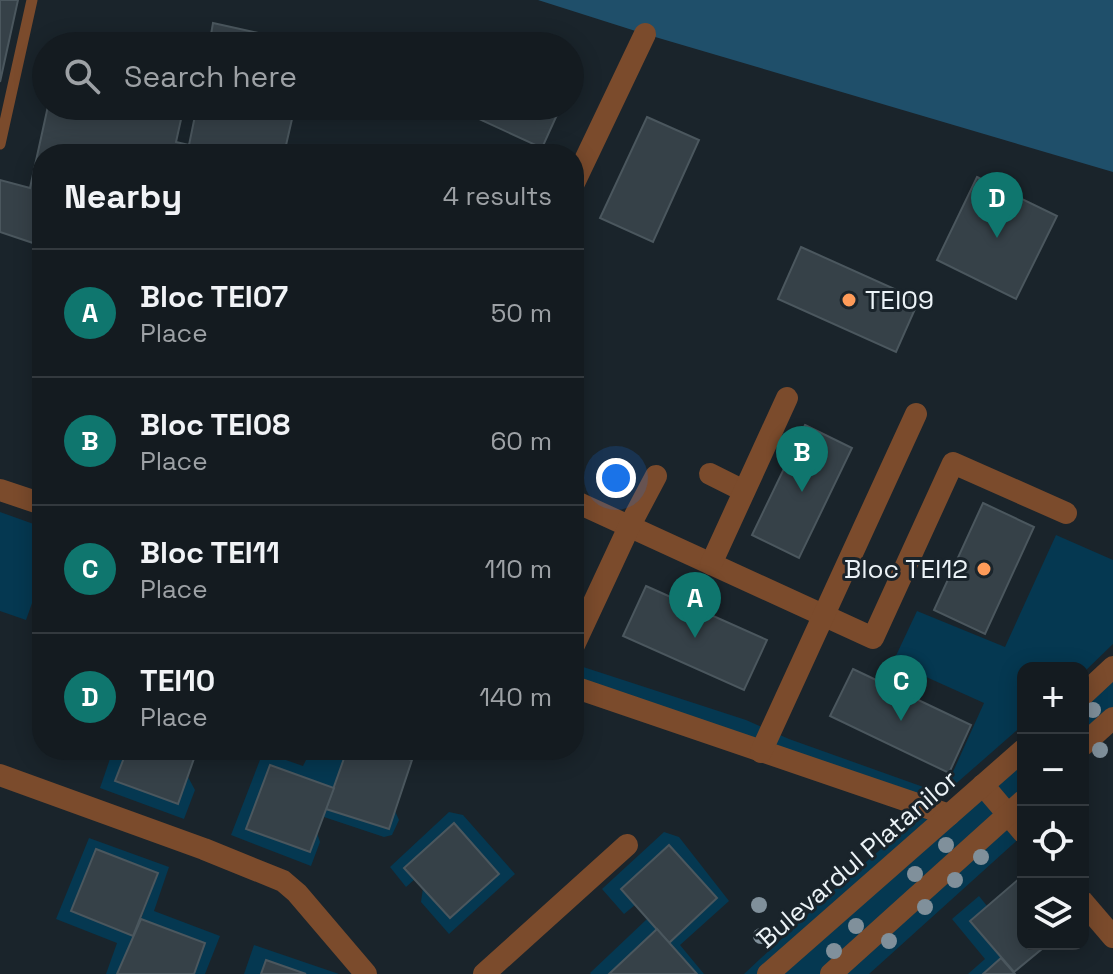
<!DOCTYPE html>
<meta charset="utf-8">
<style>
body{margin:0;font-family:"Space Grotesk",sans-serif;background:#21282d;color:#f1f3f6}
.controls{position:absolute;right:24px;bottom:24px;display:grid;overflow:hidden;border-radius:16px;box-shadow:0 4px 20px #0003}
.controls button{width:72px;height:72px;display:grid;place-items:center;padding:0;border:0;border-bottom:2px solid #33393e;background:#141b20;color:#f1f3f6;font:40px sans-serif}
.you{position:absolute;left:616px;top:478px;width:28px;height:28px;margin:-20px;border:6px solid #fff;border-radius:50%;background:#1a73e8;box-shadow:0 0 0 12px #1a73e833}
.badge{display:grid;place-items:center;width:52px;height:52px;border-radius:50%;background:#0f766e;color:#fff;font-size:26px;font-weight:700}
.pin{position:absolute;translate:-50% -66px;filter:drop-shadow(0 2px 4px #0008)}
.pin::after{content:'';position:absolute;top:42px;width:28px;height:24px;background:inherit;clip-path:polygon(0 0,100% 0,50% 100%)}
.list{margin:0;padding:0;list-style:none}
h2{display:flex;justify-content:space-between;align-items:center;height:104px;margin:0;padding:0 32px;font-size:34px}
h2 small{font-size:26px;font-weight:400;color:#9da1a5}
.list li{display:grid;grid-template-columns:52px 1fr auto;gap:24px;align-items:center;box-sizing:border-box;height:128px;padding:0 32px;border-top:2px solid #33393e}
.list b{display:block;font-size:30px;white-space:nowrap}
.list p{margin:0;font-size:26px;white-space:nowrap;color:#9da1a5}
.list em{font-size:26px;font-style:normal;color:#9da1a5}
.icon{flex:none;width:44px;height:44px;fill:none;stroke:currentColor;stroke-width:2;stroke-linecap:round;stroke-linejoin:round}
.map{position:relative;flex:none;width:1113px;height:974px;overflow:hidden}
.search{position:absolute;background:#141b20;box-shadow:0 4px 20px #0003;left:32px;top:32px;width:552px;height:88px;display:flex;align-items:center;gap:20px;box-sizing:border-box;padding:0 28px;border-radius:44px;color:#9da1a5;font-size:30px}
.panel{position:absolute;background:#141b20;box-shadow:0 4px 20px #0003;left:32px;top:144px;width:552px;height:616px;border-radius:32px}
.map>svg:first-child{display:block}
.green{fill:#053851}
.forest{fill:#1f4f6a}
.building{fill:#364148;stroke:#4b575e;stroke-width:2}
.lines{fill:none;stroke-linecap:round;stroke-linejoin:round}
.lane{stroke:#7b4b2c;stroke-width:11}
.street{stroke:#7b4b2c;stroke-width:22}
.tree{fill:#80909b}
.poi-dot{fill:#fe9b59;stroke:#1a242b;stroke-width:3}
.labels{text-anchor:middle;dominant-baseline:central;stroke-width:6;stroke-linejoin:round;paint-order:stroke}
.poi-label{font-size:26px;fill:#ecf3f7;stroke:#1a242b;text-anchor:start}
.street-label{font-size:26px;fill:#ecf3f7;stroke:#1a242b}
</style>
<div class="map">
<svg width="1113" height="974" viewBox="0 0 1113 974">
<rect width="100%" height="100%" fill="#1a242b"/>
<g class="green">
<polygon points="0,512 42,527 42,575 26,620 0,611"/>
<polygon points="1056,535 1113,560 1113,644 1083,673 1083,668 1023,668 1023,725 928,808 949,815 1023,750 1023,835 869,974 744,974 835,889 927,809 574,687 574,664 746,720 789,739 943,794 984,703 893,662 917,611 1005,647"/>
<polygon points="1113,667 1113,718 1083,745 1083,695"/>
<polygon points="113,750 127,750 116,780 178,804 188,777 195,790 184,819 100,788"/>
<polygon points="311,750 347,750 334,788 270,765 247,828 310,852 317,833 320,842 311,866 231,835 263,752 303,766"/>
<polygon points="326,809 389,829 395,811 399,820 392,835 384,837 324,817"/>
<polygon points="449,812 463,815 515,874 449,934 421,902 423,888 450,918 498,874 415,879 406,887 390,867"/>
<polygon points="664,832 679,837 729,901 680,945 704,974 697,974 669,943 717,898 669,845 621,889 635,905 624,914 602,889"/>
<polygon points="89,838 169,867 154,911 220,936 205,974 194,974 205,943 141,919 158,873 97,849 71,911 133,936 117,974 106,974 117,943 56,919"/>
<polygon points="979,896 987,906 970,921 1001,958 983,974 968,974 985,959 952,919"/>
<polygon points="647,919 657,929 609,974 591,974 590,973"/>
<polygon points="254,945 339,974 244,974"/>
</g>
<polygon class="forest" points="538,0 1113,0 1113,172 645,34"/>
<g class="building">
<polygon points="0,0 18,0 0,82"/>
<polygon points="213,23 308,44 308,46 209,46"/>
<polygon points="454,34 481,46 448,46"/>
<polygon points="48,106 184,106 176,142 189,145 197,106 295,106 284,154 42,154 42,246 0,232 0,180 30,188"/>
<polygon points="451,106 561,106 542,148"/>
<polygon points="647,117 699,140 653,242 600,218"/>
<polygon points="977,177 1057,216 1016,299 937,260"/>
<polygon points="801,247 919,300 896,352 778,299"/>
<polygon points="805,425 852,448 799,558 752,535"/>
<polygon points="983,503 1034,527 985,634 934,610"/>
<polygon points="646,586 767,640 744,690 623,636"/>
<polygon points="853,669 971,725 949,773 830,716"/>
<polygon points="127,750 197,750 178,804 115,781"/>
<polygon points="347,750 378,750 412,760 389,829 326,809"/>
<polygon points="270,765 334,788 310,852 246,829"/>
<polygon points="454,823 499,874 450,918 404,868"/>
<polygon points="669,845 717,898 669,943 621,889"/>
<polygon points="96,849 158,873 133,936 71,911"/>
<polygon points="1020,878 1023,882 1023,944 1048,944 1014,972 970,921"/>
<polygon points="141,919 205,943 194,974 117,974"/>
<polygon points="657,929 697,974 609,974"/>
<polygon points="1001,958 1015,974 983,974"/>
<polygon points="266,960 306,974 261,974"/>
</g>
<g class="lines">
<polyline class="lane" points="0,144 32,0"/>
<g class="street">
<polyline points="574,183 645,34"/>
<polyline points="710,474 744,491"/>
<polyline points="0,490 42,504"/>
<polyline points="574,501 873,638 953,463 1066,513"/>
<polyline points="711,564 787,398"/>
<polyline points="574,645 629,527 656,476"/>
<polyline points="574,687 949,815"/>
<polyline points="1083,695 1113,667"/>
<polyline points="1083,745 1113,718"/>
<polyline points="761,752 916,414"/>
<polyline points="0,775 204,849 283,881 297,893 366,974"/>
<polyline points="983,785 1023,832"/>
<polyline points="1083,902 1113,937"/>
<polyline points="484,974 627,845"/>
<polyline points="768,974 1023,750"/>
<polyline points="831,974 1023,801"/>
</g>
</g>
<g class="tree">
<circle cx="1093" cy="710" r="8"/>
<circle cx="1100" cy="750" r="8"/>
<circle cx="946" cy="845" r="8"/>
<circle cx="981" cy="857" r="8"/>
<circle cx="915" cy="874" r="8"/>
<circle cx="955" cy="880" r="8"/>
<circle cx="759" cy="905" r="8"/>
<circle cx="925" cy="907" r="8"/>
<circle cx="856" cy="926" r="8"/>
<circle cx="761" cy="936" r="8"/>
<circle cx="889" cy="941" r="8"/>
<circle cx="834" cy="951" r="8"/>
</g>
<g class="poi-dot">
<circle cx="849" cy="300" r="8"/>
<circle cx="984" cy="569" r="8"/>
</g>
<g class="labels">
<g class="poi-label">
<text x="865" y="300">TEI09</text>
<text x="968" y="569" text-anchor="end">Bloc TEI12</text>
</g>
<g class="street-label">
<text transform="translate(857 859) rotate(-41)">Bulevardul Platanilor</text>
</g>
</g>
</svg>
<div class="controls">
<button>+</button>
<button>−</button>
<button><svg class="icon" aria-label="locate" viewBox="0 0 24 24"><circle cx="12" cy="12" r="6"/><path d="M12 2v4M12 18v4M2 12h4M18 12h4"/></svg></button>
<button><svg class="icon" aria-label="layers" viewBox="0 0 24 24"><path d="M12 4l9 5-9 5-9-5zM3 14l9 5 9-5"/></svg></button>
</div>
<div class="you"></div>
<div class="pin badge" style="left:695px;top:638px">A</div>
<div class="pin badge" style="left:802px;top:492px">B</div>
<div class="pin badge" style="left:901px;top:721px">C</div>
<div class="pin badge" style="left:997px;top:238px">D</div>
<div class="search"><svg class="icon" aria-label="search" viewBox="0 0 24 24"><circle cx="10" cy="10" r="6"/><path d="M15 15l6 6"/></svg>Search here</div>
<section class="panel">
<h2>Nearby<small>4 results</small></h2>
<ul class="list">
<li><span class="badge">A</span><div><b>Bloc TEI07</b><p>Place</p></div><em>50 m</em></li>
<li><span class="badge">B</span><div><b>Bloc TEI08</b><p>Place</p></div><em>60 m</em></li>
<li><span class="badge">C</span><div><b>Bloc TEI11</b><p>Place</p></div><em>110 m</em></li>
<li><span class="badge">D</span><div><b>TEI10</b><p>Place</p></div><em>140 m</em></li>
</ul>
</section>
</div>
